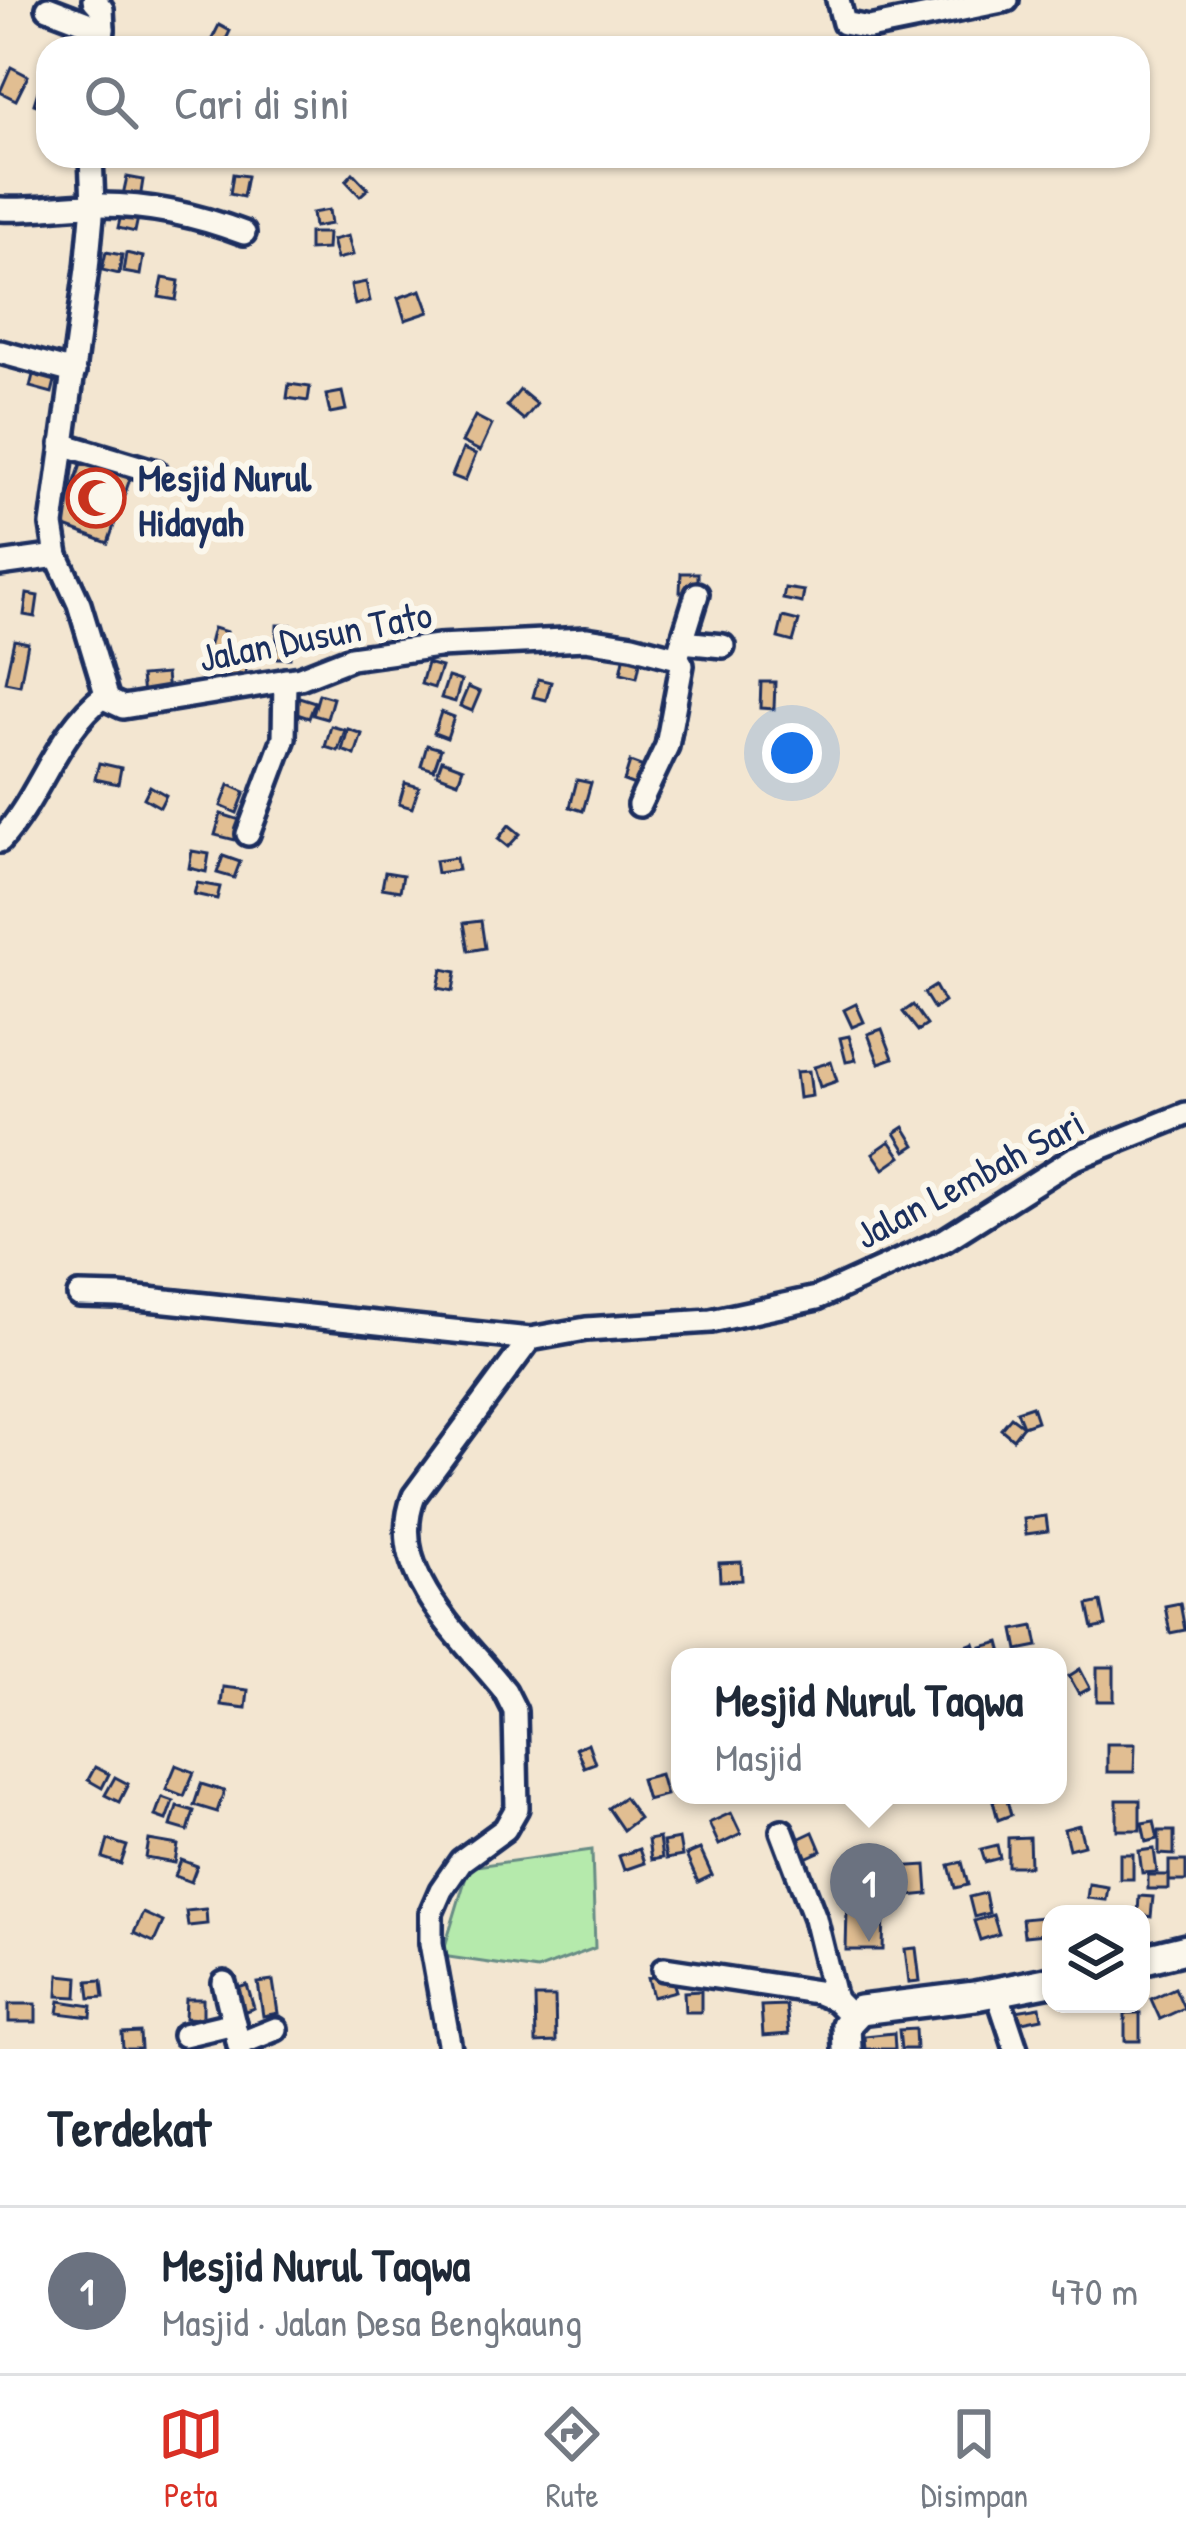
<!DOCTYPE html>
<html lang="id">
<meta charset="utf-8">
<style>
body{margin:0;font-family:"Patrick Hand",sans-serif;background:#f6f6f7;color:#1f2937}
.controls{position:absolute;right:36px;bottom:36px;display:grid;overflow:hidden;border-radius:24px;box-shadow:0 3px 9px #0004}
.controls button{width:108px;height:108px;display:grid;place-items:center;padding:0;border:0;border-bottom:3px solid #e0e1e3;background:#fff;color:#1f2937;font:60px sans-serif}
.you{position:absolute;left:792px;top:753px;width:42px;height:42px;margin:-30px;border:9px solid #fff;border-radius:50%;background:#1a73e8;box-shadow:0 0 0 18px #1a73e833}
.badge{display:grid;place-items:center;width:78px;height:78px;border-radius:50%;background:#d93025;color:#fff;font-size:39px;font-weight:700}
.pin{position:absolute;translate:-50% -99px;filter:drop-shadow(0 3px 6px #0008)}
.pin::after{content:'';position:absolute;top:63px;width:42px;height:36px;background:inherit;clip-path:polygon(0 0,100% 0,50% 100%)}
.popup{position:absolute;left:671px;top:1648px;width:396px;height:156px;box-sizing:border-box;display:grid;place-content:center;border-radius:24px;background:#fff;filter:drop-shadow(0 3px 9px #0005);font-size:39px;white-space:nowrap;color:#747a83}
.popup b{font-size:45px;color:#1f2937}
.popup::after{content:'';position:absolute;left:50%;top:100%;margin-left:-24px;border:24px solid transparent;border-top-color:#fff}
.list{margin:0;padding:0;list-style:none}
h2{display:flex;justify-content:space-between;align-items:center;height:156px;margin:0;padding:0 48px;font-size:51px}
h2 small{font-size:39px;font-weight:400;color:#747a83}
.list li{display:grid;grid-template-columns:78px 1fr auto;gap:36px;align-items:center;box-sizing:border-box;height:168px;padding:0 48px;border-top:3px solid #e0e1e3}
.list b{display:block;font-size:45px;white-space:nowrap}
.list p{margin:0;font-size:39px;white-space:nowrap;color:#747a83}
.list em{font-size:39px;font-style:normal;color:#747a83}
.icon{flex:none;width:66px;height:66px;fill:none;stroke:currentColor;stroke-width:2;stroke-linecap:round;stroke-linejoin:round}
.map{position:relative;flex:none;width:1186px;height:2049px;overflow:hidden}
.search{position:absolute;background:#fff;box-shadow:0 3px 9px #0004;left:36px;right:36px;top:36px;height:132px;display:flex;align-items:center;gap:30px;box-sizing:border-box;padding:0 42px;border-radius:36px;color:#747a83;font-size:45px}
.sheet{height:324px;background:#fff}
nav{display:flex;justify-content:space-around;align-items:center;box-sizing:border-box;height:168px;border-top:3px solid #e0e1e3;background:#fff;font-size:33px;color:#747a83}
nav a{display:grid;justify-items:center;gap:6px}
nav .on{color:#d93025}
.map>svg:first-child{display:block}
.green{fill:#b5eaac;stroke:#688c85;stroke-width:3}
.building{fill:#e1be92;stroke:#1b2f5e;stroke-width:3}
.lines{fill:none;stroke-linecap:round;stroke-linejoin:round}
.street-casing{stroke:#1b2f5e;stroke-width:30}
.secondary-casing{stroke:#1b2f5e;stroke-width:36}
.street{stroke:#fbf7ec;stroke-width:21}
.secondary{stroke:#fbf7ec;stroke-width:27}
.labels{text-anchor:middle;dominant-baseline:central;stroke-width:12;stroke-linejoin:round;paint-order:stroke}
.poi-label{font-size:39px;font-weight:bold;fill:#1b2f5e;stroke:#fbf7ec;text-anchor:start}
.street-label{font-size:39px;fill:#1b2f5e;stroke:#fbf7ec}
</style>
<div class="map">
<svg width="1186" height="2049" viewBox="0 0 1186 2049">
<rect width="100%" height="100%" fill="#f3e6d1"/>
<filter id="ink" filterUnits="userSpaceOnUse"><feTurbulence type="fractalNoise" baseFrequency=".00833" numOctaves="2"/><feDisplacementMap in="SourceGraphic" scale="24" xChannelSelector="R" yChannelSelector="G"/><feConvolveMatrix kernelMatrix="1 2 1 2 8 2 1 2 1" color-interpolation-filters="sRGB"/></filter>
<g filter="url(#ink)">
<polygon class="green" points="592,1850 595,1948 537,1970 442,1956 469,1867"/>
<g class="building">
<polygon points="219,25 230,31 222,48 210,43"/>
<polygon points="75,26 92,29 88,48 72,45"/>
<polygon points="11,67 28,76 16,100 0,92"/>
<polygon points="40,85 48,88 48,109 34,104"/>
<polygon points="353,173 368,189 360,196 346,181"/>
<polygon points="233,174 247,176 243,197 230,194"/>
<polygon points="127,177 143,180 140,199 123,195"/>
<polygon points="122,210 139,213 135,232 118,228"/>
<polygon points="329,210 331,224 314,227 312,213"/>
<polygon points="309,233 328,233 327,249 309,250"/>
<polygon points="348,236 353,255 337,259 332,240"/>
<polygon points="106,252 122,255 119,274 102,270"/>
<polygon points="126,253 143,257 140,275 123,272"/>
<polygon points="163,278 179,281 176,300 159,297"/>
<polygon points="366,282 370,301 355,305 351,285"/>
<polygon points="421,290 429,312 405,320 398,298"/>
<polygon points="35,367 57,373 52,393 30,387"/>
<polygon points="289,384 310,387 308,401 287,398"/>
<polygon points="520,390 537,404 524,420 507,406"/>
<polygon points="342,392 346,410 330,413 326,395"/>
<polygon points="475,416 492,425 480,451 462,442"/>
<polygon points="463,449 476,454 465,481 452,476"/>
<polygon points="85,453 133,470 108,543 60,525"/>
<polygon points="681,573 698,573 698,592 680,592"/>
<polygon points="785,588 804,591 802,603 783,599"/>
<polygon points="27,594 38,596 35,617 24,615"/>
<polygon points="783,617 799,621 793,642 778,638"/>
<polygon points="277,625 291,625 290,658 276,658"/>
<polygon points="213,628 227,632 221,655 207,652"/>
<polygon points="14,640 28,643 20,685 5,682"/>
<polygon points="625,654 641,658 637,677 621,673"/>
<polygon points="231,658 248,663 243,680 226,675"/>
<polygon points="427,663 441,667 434,688 421,684"/>
<polygon points="166,674 168,693 143,696 141,676"/>
<polygon points="448,677 461,681 455,702 441,698"/>
<polygon points="538,679 551,682 546,700 533,697"/>
<polygon points="761,682 775,682 774,709 760,708"/>
<polygon points="468,687 480,692 472,711 460,706"/>
<polygon points="319,694 333,698 327,719 313,715"/>
<polygon points="299,697 315,702 309,718 294,713"/>
<polygon points="441,712 454,717 447,738 434,733"/>
<polygon points="331,726 345,730 338,751 325,747"/>
<polygon points="348,729 362,734 355,755 342,750"/>
<polygon points="427,745 441,749 434,770 421,766"/>
<polygon points="442,760 463,768 458,782 437,774"/>
<polygon points="630,762 646,768 640,787 624,781"/>
<polygon points="99,763 121,768 118,784 95,779"/>
<polygon points="577,780 591,783 583,811 570,807"/>
<polygon points="405,783 419,787 412,808 399,804"/>
<polygon points="229,785 245,792 237,813 221,806"/>
<polygon points="150,786 166,795 160,807 144,798"/>
<polygon points="221,814 240,820 235,840 215,835"/>
<polygon points="509,825 520,834 508,847 498,839"/>
<polygon points="192,851 209,854 206,872 189,868"/>
<polygon points="223,856 240,862 234,878 217,873"/>
<polygon points="456,858 458,870 437,873 435,861"/>
<polygon points="385,872 403,875 400,891 382,888"/>
<polygon points="197,883 220,887 217,899 194,894"/>
<polygon points="481,921 485,948 469,951 464,923"/>
<polygon points="442,969 456,972 453,991 438,988"/>
<polygon points="935,986 944,1002 934,1009 924,993"/>
<polygon points="856,1004 864,1022 852,1027 844,1010"/>
<polygon points="913,1005 927,1025 918,1031 903,1012"/>
<polygon points="882,1029 893,1058 879,1063 868,1034"/>
<polygon points="849,1036 856,1060 846,1062 840,1038"/>
<polygon points="831,1062 837,1081 820,1087 814,1067"/>
<polygon points="809,1071 812,1096 799,1098 796,1072"/>
<polygon points="904,1127 915,1145 906,1151 895,1133"/>
<polygon points="890,1141 901,1157 884,1169 873,1153"/>
<polygon points="1032,1406 1037,1421 1023,1426 1017,1411"/>
<polygon points="1011,1417 1023,1426 1013,1439 1001,1429"/>
<polygon points="1046,1516 1048,1531 1026,1534 1024,1519"/>
<polygon points="741,1562 742,1580 720,1581 719,1563"/>
<polygon points="1101,1602 1106,1626 1093,1629 1088,1605"/>
<polygon points="1180,1603 1185,1630 1170,1633 1165,1606"/>
<polygon points="1034,1626 1038,1646 1018,1650 1014,1630"/>
<polygon points="1000,1642 1004,1657 985,1657 982,1647"/>
<polygon points="974,1643 978,1655 945,1657 944,1654"/>
<rect x="1097" y="1667" width="17" height="34"/>
<polygon points="1080,1669 1090,1688 1079,1694 1069,1676"/>
<polygon points="223,1687 248,1690 246,1708 221,1705"/>
<polygon points="588,1743 595,1763 584,1767 576,1748"/>
<polygon points="1107,1744 1135,1744 1134,1772 1107,1772"/>
<polygon points="176,1765 194,1772 184,1796 166,1789"/>
<polygon points="95,1767 109,1774 102,1788 88,1780"/>
<polygon points="660,1774 666,1795 647,1800 641,1779"/>
<polygon points="115,1777 128,1784 119,1802 105,1795"/>
<polygon points="201,1784 224,1791 217,1812 194,1805"/>
<polygon points="162,1797 173,1801 166,1820 155,1816"/>
<polygon points="624,1797 639,1818 623,1830 608,1808"/>
<polygon points="1006,1797 1011,1815 998,1820 993,1801"/>
<rect x="1117" y="1800" width="23" height="30"/>
<polygon points="177,1806 194,1811 188,1831 171,1826"/>
<polygon points="731,1813 741,1834 719,1845 709,1823"/>
<polygon points="1154,1821 1158,1839 1146,1842 1142,1823"/>
<polygon points="1079,1825 1084,1845 1069,1849 1064,1829"/>
<polygon points="1159,1831 1174,1831 1174,1855 1159,1854"/>
<polygon points="813,1832 821,1851 803,1859 794,1841"/>
<polygon points="1029,1837 1030,1866 1008,1866 1008,1838"/>
<polygon points="659,1838 662,1858 651,1860 648,1840"/>
<polygon points="679,1839 682,1856 666,1859 663,1842"/>
<polygon points="108,1840 127,1846 121,1864 103,1858"/>
<polygon points="149,1840 178,1845 175,1863 146,1858"/>
<polygon points="997,1845 1000,1858 985,1862 981,1849"/>
<polygon points="639,1849 644,1863 624,1870 619,1856"/>
<polygon points="700,1849 712,1875 698,1882 686,1855"/>
<polygon points="1154,1849 1157,1872 1142,1873 1139,1851"/>
<rect x="1120" y="1854" width="13" height="25"/>
<polygon points="181,1860 197,1866 191,1882 175,1876"/>
<rect x="1169" y="1861" width="17" height="20"/>
<polygon points="962,1862 968,1885 955,1888 949,1865"/>
<polygon points="926,1865 928,1894 897,1897 895,1867"/>
<rect x="1148" y="1875" width="21" height="14"/>
<polygon points="1089,1884 1108,1887 1106,1900 1087,1898"/>
<polygon points="985,1893 989,1913 974,1917 969,1897"/>
<polygon points="1139,1896 1153,1897 1151,1917 1138,1914"/>
<polygon points="206,1909 207,1924 188,1926 186,1911"/>
<polygon points="847,1909 884,1910 883,1950 846,1950"/>
<polygon points="143,1913 163,1922 154,1942 134,1933"/>
<polygon points="993,1915 999,1934 980,1940 974,1921"/>
<polygon points="1043,1917 1045,1934 1024,1936 1022,1919"/>
<polygon points="916,1948 920,1981 909,1982 905,1949"/>
<polygon points="670,1972 676,1991 653,1997 648,1978"/>
<polygon points="59,1975 78,1977 77,1997 58,1996"/>
<polygon points="102,1980 104,1997 90,1998 88,1981"/>
<polygon points="273,1981 278,2013 263,2016 258,1983"/>
<polygon points="247,1985 254,2008 240,2013 233,1990"/>
<polygon points="1175,1988 1184,2008 1160,2019 1151,1999"/>
<polygon points="701,1991 701,2012 685,2012 684,1992"/>
<polygon points="535,1997 555,1997 556,2042 536,2043"/>
<polygon points="186,1999 203,1999 203,2019 185,2018"/>
<polygon points="60,2001 92,2006 91,2017 58,2013"/>
<rect x="9" y="2004" width="27" height="18"/>
<polygon points="786,2005 789,2034 763,2036 761,2006"/>
<polygon points="1040,2007 1042,2018 1012,2024 1010,2012"/>
<rect x="1125" y="2013" width="15" height="28"/>
<polygon points="915,2029 916,2049 901,2049 899,2030"/>
<polygon points="140,2032 141,2049 123,2049 122,2033"/>
<polygon points="894,2033 895,2049 865,2049 864,2036"/>
</g>
<g class="lines">
<defs>
<g id="street">
<polyline points="94,0 102,9 103,29"/>
<polyline points="838,0 844,23 869,28 1007,0"/>
<polyline points="48,8 103,29 101,48"/>
<polyline points="91,156 93,205 87,269 52,525 57,556 79,604 108,700 123,707 300,678 351,658 438,646 586,639 632,646 678,658 682,665 667,746 639,805"/>
<path d="M0 209C32 211 63 205 95 205 146 204 197 215 244 233"/>
<polyline points="0,352 74,372"/>
<polyline points="62,444 156,472"/>
<polyline points="0,564 57,556"/>
<polyline points="682,642 723,646"/>
<polyline points="677,658 697,594"/>
<polyline points="248,834 284,738 285,680"/>
<path d="M0 841C41 796 55 733 105 695"/>
<polyline points="79,1295 119,1296 530,1339"/>
<polyline points="782,1831 815,1918 835,2000"/>
<polyline points="664,1969 816,1992 835,2000 851,2016"/>
<polyline points="224,1983 240,2049"/>
<polyline points="997,1992 1016,2049"/>
<polyline points="184,2035 234,2023"/>
<polyline points="239,2044 276,2029"/>
<path d="M450 2049 431 1943V1913L441 1890 461 1861 505 1829 517 1808 515 1711 505 1691C462 1636 384 1573 414 1496L530 1339 586 1329 711 1321 817 1298 945 1240 1073 1159 1186 1114"/>
</g>
<g id="secondary">
<polyline points="1141,1960 1186,1949"/>
<polyline points="847,2049 846,2025 860,2010 975,1996 1051,1981"/>
</g>
</defs>
<use href="#street" class="street-casing"/>
<use href="#secondary" class="secondary-casing"/>
<use href="#street" class="street"/>
<use href="#secondary" class="secondary"/>
</g>
</g>
<defs>
<symbol id="mosque-ring" viewBox="-11 -11 22 22"><circle r="9.5" fill="#fbf7ec" stroke="#c8321e" stroke-width="1.5"/><path d="M3.5-4.9A6 6 0 1 0 3.5 4.9A5 5 0 1 1 3.5-4.9Z" fill="#c8321e"/></symbol>
</defs>
<g fill-rule="evenodd">
<use href="#mosque-ring" x="63" y="465" width="66" height="66"/>
</g>
<g class="labels">
<g class="poi-label">
<text x="138" y="476">Mesjid Nurul<tspan x="138" dy="45">Hidayah</tspan></text>
</g>
<g class="street-label">
<text transform="translate(315 635) rotate(-11)">Jalan Dusun Tato</text>
<text transform="translate(969 1178) rotate(-28)">Jalan Lembah Sari</text>
</g>
</g>
</svg>
<div class="controls">
<button><svg class="icon" aria-label="layers" viewBox="0 0 24 24"><path d="M12 4l9 5-9 5-9-5zM3 14l9 5 9-5"/></svg></button>
</div>
<div class="you"></div>
<div class="pin badge" style="left:869px;top:1942px;background:#6b7280">1</div>
<div class="popup"><b>Mesjid Nurul Taqwa</b>Masjid</div>
<div class="search"><svg class="icon" aria-label="search" viewBox="0 0 24 24"><circle cx="10" cy="10" r="6"/><path d="M15 15l6 6"/></svg>Cari di sini</div>
</div>
<section class="sheet">
<h2>Terdekat<small></small></h2>
<ul class="list">
<li><span class="badge" style="background:#6b7280">1</span><div><b>Mesjid Nurul Taqwa</b><p>Masjid · Jalan Desa Bengkaung</p></div><em>470 m</em></li>
</ul>
</section>
<nav>
<a class="on"><svg class="icon" aria-label="map" viewBox="0 0 24 24"><path d="M3 6l6-2 6 2 6-2v14l-6 2-6-2-6 2zM9 4v14M15 6v14"/></svg>Peta</a>
<a><svg class="icon" aria-label="directions" viewBox="0 0 24 24"><path d="M12 3l9 9-9 9-9-9zM9 14v-3h6M13 9l2 2-2 2"/></svg>Rute</a>
<a><svg class="icon" aria-label="saved" viewBox="0 0 24 24"><path d="M7 4h10v16l-5-4-5 4z"/></svg>Disimpan</a>
</nav>
